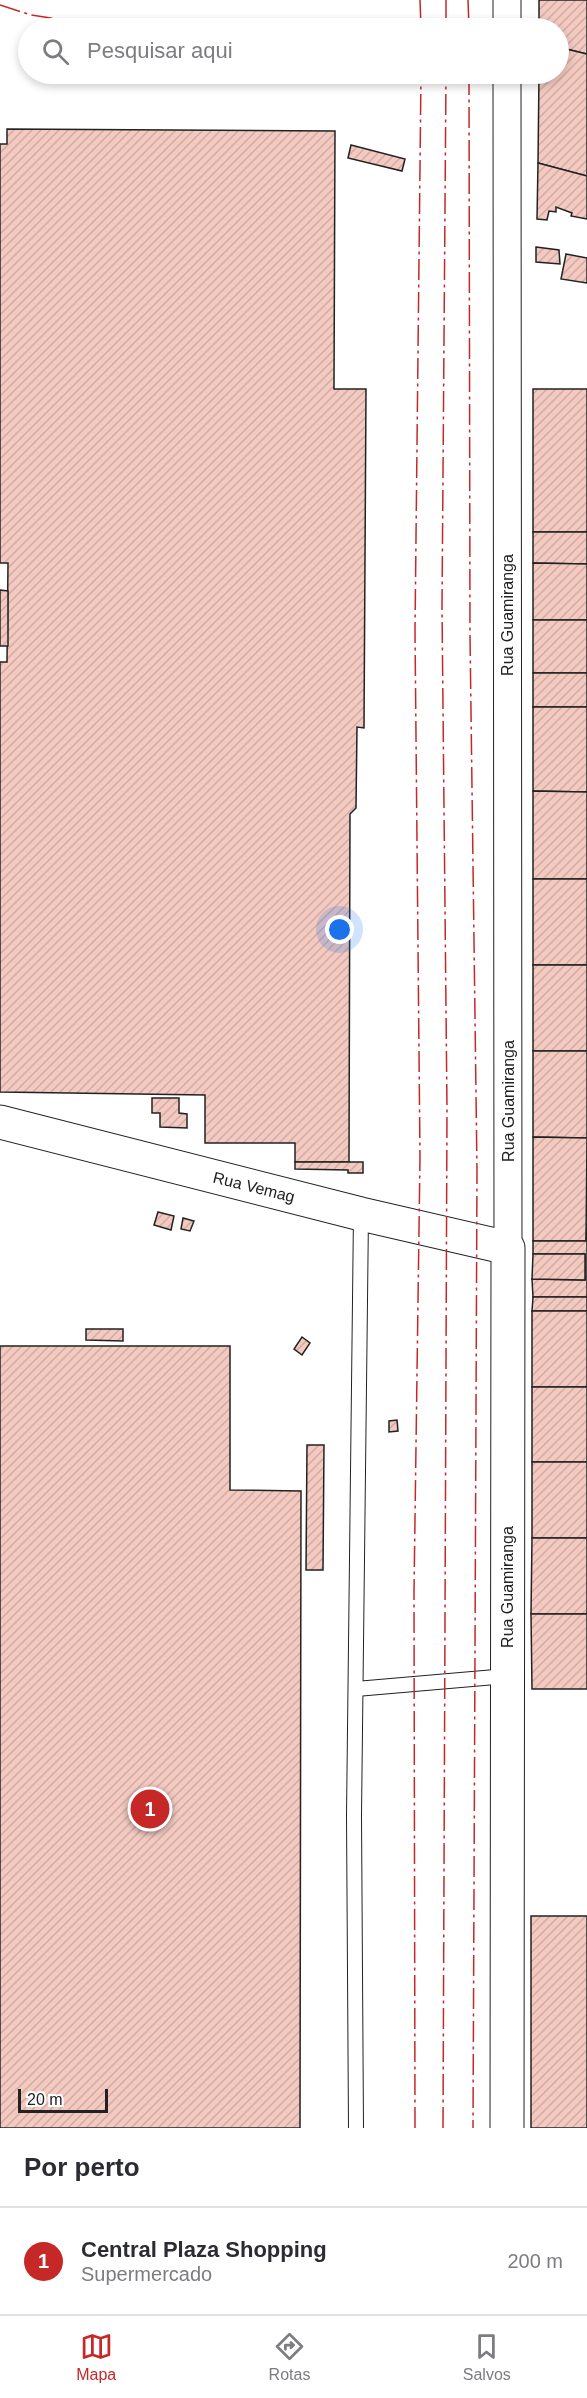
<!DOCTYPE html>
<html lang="pt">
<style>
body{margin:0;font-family:Helvetica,sans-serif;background:#f2f2f3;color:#2b2b33}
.scale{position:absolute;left:18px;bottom:15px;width:90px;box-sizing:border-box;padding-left:6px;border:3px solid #222;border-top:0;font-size:16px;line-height:21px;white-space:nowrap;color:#222;-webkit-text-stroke:4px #fff;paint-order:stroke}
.you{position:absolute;left:340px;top:930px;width:21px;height:21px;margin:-15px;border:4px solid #fff;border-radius:50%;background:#1a73e8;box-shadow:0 0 0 9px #1a73e833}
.badge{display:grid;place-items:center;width:39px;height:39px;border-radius:50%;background:#c62828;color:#fff;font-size:20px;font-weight:700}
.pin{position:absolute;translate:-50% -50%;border:3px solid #fff;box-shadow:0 2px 6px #0006}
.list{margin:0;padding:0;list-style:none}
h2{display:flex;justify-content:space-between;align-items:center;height:78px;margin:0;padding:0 24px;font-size:26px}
h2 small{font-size:20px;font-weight:400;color:#7c7c81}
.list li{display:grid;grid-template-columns:39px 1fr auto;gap:18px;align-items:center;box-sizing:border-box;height:108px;padding:0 24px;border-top:2px solid #e1e1e2}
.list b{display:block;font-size:22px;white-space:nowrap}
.list p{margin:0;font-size:20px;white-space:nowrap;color:#7c7c81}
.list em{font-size:20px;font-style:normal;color:#7c7c81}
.icon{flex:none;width:33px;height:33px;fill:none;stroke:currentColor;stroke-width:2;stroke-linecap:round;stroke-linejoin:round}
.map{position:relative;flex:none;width:587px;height:2128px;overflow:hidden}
.search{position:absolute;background:#fff;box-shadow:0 3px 9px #0003;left:18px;right:18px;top:18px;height:66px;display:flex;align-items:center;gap:15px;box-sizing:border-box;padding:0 21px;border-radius:33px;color:#7c7c81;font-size:22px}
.sheet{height:186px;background:#fff}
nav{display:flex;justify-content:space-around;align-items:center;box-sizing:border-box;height:84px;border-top:2px solid #e1e1e2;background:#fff;font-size:16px;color:#7c7c81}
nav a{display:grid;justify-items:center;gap:3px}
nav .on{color:#c62828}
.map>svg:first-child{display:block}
.building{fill:url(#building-hatch);stroke:#222;stroke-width:1.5}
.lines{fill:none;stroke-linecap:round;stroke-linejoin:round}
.service-casing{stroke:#222;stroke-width:16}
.minor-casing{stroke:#222;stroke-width:29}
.tertiary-casing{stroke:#222;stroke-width:35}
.service{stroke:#fff;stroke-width:14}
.minor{stroke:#fff;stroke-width:27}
.tertiary{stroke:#fff;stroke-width:33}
.power{stroke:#c62828;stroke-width:1.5;stroke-dasharray:21 4.5 3 4.5;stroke-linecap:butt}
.labels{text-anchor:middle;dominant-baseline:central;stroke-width:4.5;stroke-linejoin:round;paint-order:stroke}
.street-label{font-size:16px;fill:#222;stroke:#fff}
</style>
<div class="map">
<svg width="587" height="2128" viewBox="0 0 587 2128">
<defs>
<pattern id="building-hatch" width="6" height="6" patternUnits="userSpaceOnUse" patternTransform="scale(1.5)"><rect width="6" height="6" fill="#f3c9c0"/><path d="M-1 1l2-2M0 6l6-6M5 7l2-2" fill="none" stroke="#d0aca5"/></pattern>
</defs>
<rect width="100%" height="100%" fill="#fff"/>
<g class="building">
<polygon points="539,0 587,0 587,54 558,47 558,28 539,28"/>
<polygon points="558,47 587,54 587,176 538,163 539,74 558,74"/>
<polygon points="7,129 335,131 334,389 366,389 364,728 357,727 356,808 350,814 349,1162 295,1162 295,1143 205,1143 205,1095 0,1092 0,662 7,662 8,563 0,563 0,144 7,144"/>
<polygon points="351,145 405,159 402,171 348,158"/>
<polygon points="538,163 587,176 587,219 571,216 572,213 556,207 556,212 549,211 547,220 537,219"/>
<polygon points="536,247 559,250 560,264 536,262"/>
<polygon points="566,254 587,258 587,283 561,279"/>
<rect x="533" y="389" width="54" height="143"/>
<polygon points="533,532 587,532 587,564 533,563"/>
<polygon points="533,563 587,564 587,620 533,620"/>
<polygon points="0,590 8,591 8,646 0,646"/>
<rect x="533" y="620" width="54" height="53"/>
<rect x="533" y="673" width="54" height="34"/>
<polygon points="533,707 587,707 587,792 533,791"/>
<polygon points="533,791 587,792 587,879 533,879"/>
<rect x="533" y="879" width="54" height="86"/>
<rect x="533" y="965" width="54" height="86"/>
<polygon points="533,1051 587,1051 587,1138 533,1137"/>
<polygon points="152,1098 179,1098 179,1113 187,1114 187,1128 160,1127 160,1113 152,1113"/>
<polygon points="533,1137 587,1138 586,1241 533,1241"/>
<polygon points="295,1162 363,1162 363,1173 348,1173 348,1170 295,1169"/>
<polygon points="158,1212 174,1216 171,1230 154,1225"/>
<polygon points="183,1218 194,1221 190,1231 181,1229"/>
<polygon points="587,1224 587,1297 533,1297 532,1279 585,1280 585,1254 533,1254 533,1241 586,1241"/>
<polygon points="533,1254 585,1254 585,1280 532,1279"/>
<polygon points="533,1297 587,1297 587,1311 532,1311"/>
<rect x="532" y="1311" width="55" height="76"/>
<polygon points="86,1329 123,1329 123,1341 86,1340"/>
<polygon points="302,1337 310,1343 302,1355 294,1349"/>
<polygon points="0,1346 230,1346 230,1490 301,1491 300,2128 0,2128"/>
<rect x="532" y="1387" width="55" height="75"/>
<polygon points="397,1420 398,1431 389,1432 389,1421"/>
<polygon points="307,1445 324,1445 323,1570 306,1570"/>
<rect x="532" y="1462" width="55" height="76"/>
<polygon points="532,1538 587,1538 587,1614 531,1614"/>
<polygon points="531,1614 587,1614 587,1689 532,1689"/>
<rect x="531" y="1916" width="56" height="212"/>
</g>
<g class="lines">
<defs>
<g id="service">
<polyline points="356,1689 507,1676"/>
<polyline points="356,2128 354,1816 361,1214"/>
</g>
<g id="minor">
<polyline points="507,0 507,28"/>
<polyline points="507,74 508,1248"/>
</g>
<polyline id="tertiary" points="0,1122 361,1214 508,1248 507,2128"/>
</defs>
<use href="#service" class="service-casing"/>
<use href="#minor" class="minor-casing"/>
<use href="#tertiary" class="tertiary-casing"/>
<use href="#service" class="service"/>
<use href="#minor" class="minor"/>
<use href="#tertiary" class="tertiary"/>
<g class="power">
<polyline points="420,0 421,28"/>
<polyline points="446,0 446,28"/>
<polyline points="468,0 469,28"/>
<polyline points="0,5 31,15 114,28"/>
<polyline points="382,74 421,80"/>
<polyline points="469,74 470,635 477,1170 473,2128"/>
<polyline points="415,2128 414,1591 420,1157 415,631 421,74"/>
<polyline points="443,2128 447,1109 442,607 446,74"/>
</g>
</g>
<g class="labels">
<g class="street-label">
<text transform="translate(507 615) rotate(-90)">Rua Guamiranga</text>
<text transform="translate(508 1101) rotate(-90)">Rua Guamiranga</text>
<text transform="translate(254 1187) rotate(14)">Rua Vemag</text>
<text transform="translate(507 1587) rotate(-90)">Rua Guamiranga</text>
</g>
</g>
</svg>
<div class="scale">20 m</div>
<div class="you"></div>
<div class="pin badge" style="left:150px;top:1809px">1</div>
<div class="search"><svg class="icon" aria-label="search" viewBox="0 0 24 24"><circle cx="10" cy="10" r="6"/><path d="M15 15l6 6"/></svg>Pesquisar aqui</div>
</div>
<section class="sheet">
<h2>Por perto<small></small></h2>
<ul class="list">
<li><span class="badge">1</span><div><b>Central Plaza Shopping</b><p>Supermercado</p></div><em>200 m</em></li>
</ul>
</section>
<nav>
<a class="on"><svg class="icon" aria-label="map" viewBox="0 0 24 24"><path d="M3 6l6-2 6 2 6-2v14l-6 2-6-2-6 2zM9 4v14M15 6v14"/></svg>Mapa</a>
<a><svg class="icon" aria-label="directions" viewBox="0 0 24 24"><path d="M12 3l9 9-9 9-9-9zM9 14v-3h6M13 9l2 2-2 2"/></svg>Rotas</a>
<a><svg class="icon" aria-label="saved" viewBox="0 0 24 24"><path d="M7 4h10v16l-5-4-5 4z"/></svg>Salvos</a>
</nav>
